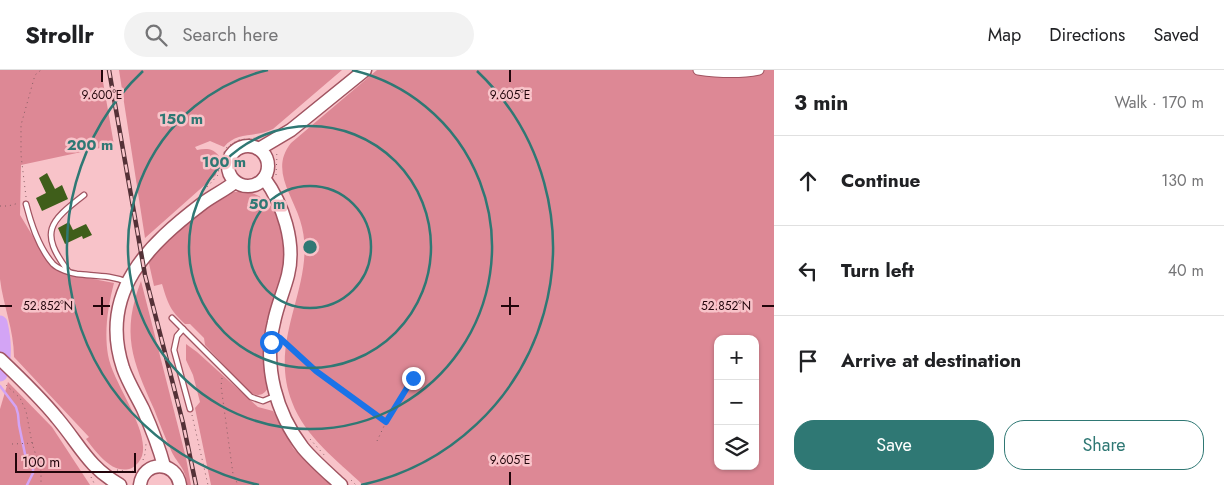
<!DOCTYPE html>
<meta charset="utf-8">
<style>
body{margin:0;font-family:Jost,sans-serif;background:#f2f2f2;color:#202124}
.controls{position:absolute;right:15px;bottom:15px;display:grid;overflow:hidden;border-radius:10px;box-shadow:0 1px 4px #0004}
.controls button{width:45px;height:45px;display:grid;place-items:center;padding:0;border:0;border-bottom:1px solid #e0e0e0;background:#fff;color:#202124;font:25px sans-serif}
.scale{position:absolute;left:15px;bottom:12px;width:121px;box-sizing:border-box;padding-left:5px;border:2px solid #22050b;border-top:0;font-size:14px;line-height:18px;white-space:nowrap;color:#22050b;-webkit-text-stroke:4px #f8c3c9;paint-order:stroke}
.stop{position:absolute;width:15px;height:15px;margin:-11px;border:4px solid #1a73e8;border-radius:50%;background:#fff}
.stop.end{background:#1a73e8;border-color:#fff;box-shadow:0 1px 5px #0008}
.list{margin:0;padding:0;list-style:none}
h2{display:flex;justify-content:space-between;align-items:center;height:65px;margin:0;padding:0 20px;font-size:21px}
h2 small{font-size:16px;font-weight:400;color:#757577}
.list li{display:grid;grid-template-columns:32px 1fr auto;gap:15px;align-items:center;box-sizing:border-box;height:90px;padding:0 20px;border-top:1px solid #e0e0e0}
.list b{display:block;font-size:19px;white-space:nowrap}
.list em{font-size:16px;font-style:normal;color:#757577}
.actions{display:flex;gap:10px;padding:15px 20px}
.actions a{flex:1;padding:11px 0;border:1px solid #2f7874;border-radius:20px;text-align:center;font-size:18px;color:#2f7874}
.actions .main{background:#2f7874;color:#fff}
.icon{flex:none;width:28px;height:28px;fill:none;stroke:currentColor;stroke-width:2;stroke-linecap:round;stroke-linejoin:round}
.map{position:relative;flex:none;width:774px;height:415px;overflow:hidden}
header{display:flex;align-items:center;gap:30px;box-sizing:border-box;height:70px;padding:0 25px;background:#fff;border-bottom:1px solid #e0e0e0}
header strong{font-size:24px}
nav{display:flex;gap:28px;margin-inline-start:auto;font-size:18px}
.search{width:350px;height:45px;background:#f2f2f2;display:flex;align-items:center;gap:12px;box-sizing:border-box;padding:0 18px;border-radius:28px;color:#757577;font-size:19px}
main{display:flex}
aside{flex:1;background:#fff}
.map>svg:first-child{display:block}
.green{fill:#dd8895;fill-rule:evenodd}
.lines{fill:none;stroke-linecap:round;stroke-linejoin:round}
.stream{stroke:#d3a4f5;stroke-width:2.5}
.river{stroke:#d3a4f5;stroke-width:15}
.building{fill:#3f5e1a}
.lane-casing{stroke:#a15461;stroke-width:7}
.street-casing{stroke:#a15461;stroke-width:11}
.secondary-casing{stroke:#a15461;stroke-width:15}
.path{stroke:#865e64;stroke-width:1;stroke-dasharray:1 4;stroke-linecap:butt}
.lane{stroke:#fff;stroke-width:4.5}
.street{stroke:#fff;stroke-width:9}
.secondary{stroke:#fff;stroke-width:12}
.rail-casing{stroke:#543137;stroke-width:4.5}
.rail{stroke:#f8c3c9;stroke-width:2.5;stroke-dasharray:8;stroke-linecap:butt}
.route{stroke:#1a73e8;stroke-width:6}
.ticks{fill:none;stroke:#22050b;stroke-width:2}
.ring{fill:none;stroke:#2f7874;stroke-width:2.5}
.ticks-label{font-size:12px;text-anchor:middle;fill:#22050b;stroke:#f8c3c9;stroke-width:5;stroke-linejoin:round;paint-order:stroke}
.centre{fill:#2f7874;stroke:#f8c3c9;stroke-width:2.5}
.ring-label{font-size:15px;text-anchor:middle;font-weight:bold;fill:#2f7874;stroke:#f8c3c9;stroke-width:5;stroke-linejoin:round;paint-order:stroke}
</style>
<header>
<strong>Strollr</strong>
<div class="search"><svg class="icon" aria-label="search" viewBox="0 0 24 24"><circle cx="10" cy="10" r="6"/><path d="M15 15l6 6"/></svg>Search here</div>
<nav><a>Map</a><a>Directions</a><a>Saved</a></nav>
</header>
<main>
<div class="map">
<svg width="774" height="415" viewBox="0 0 774 415">
<rect width="100%" height="100%" fill="#f8c3c9"/>
<g class="green">
<path d="M0 0H101L114 75 21 95 20 145 46 188 53 197 62 203 114 213C108 236 104 261 108 285 113 314 150 359 142 386 140 391 137 395 132 398 113 406 96 382 86 369L89 367 14 287C14 260 3 235 0 209Z"/>
<path d="M119 0H342L273 59C256 68 237 61 224 77L210 71 195 77 197 80C206 78 213 78 219 86L216 105 145 168Z"/>
<path d="M377 0H774V415H363C337 390 305 367 292 332 266 266 320 211 300 150 292 124 270 99 291 73ZM718 269H755V396H718Z"/>
<path d="M245 121C278 128 284 157 285 187L269 317C263 326 258 327 249 322L205 275 204 268 190 254H185C170 240 168 234 162 214L154 216 148 189 175 163 225 123Z"/>
<path d="M141 211 186 388 191 415H187C185 395 177 395 170 378 164 365 159 352 154 339 132 290 121 263 141 211Z"/>
<polygon points="186,274 197,282 258,337 273,341 293,378 330,415 211,415 195,338 200,332 193,305 186,290"/>
<polygon points="8,312 52,357 90,415 0,415 0,339"/>
</g>
<g class="lines">
<polyline class="stream" points="0,316 16,337 18,344 19,355 25,384 33,396 33,403 27,415"/>
<path class="river" d="M0 253C4 271 5 285 0 304"/>
</g>
<g class="building">
<polygon points="47,103 55,119 62,115 68,129 42,141 36,128 46,123 39,108"/>
<polygon points="69,152 73,160 86,154 92,165 83,169 82,166 65,174 58,158"/>
</g>
<g class="lines">
<defs>
<g id="lane">
<path d="M26 134C31 154 39 178 53 194 58 199 70 203 77 204 94 206 111 205 127 212"/>
<path d="M68 201C39 162 49 152 84 125"/>
<polyline points="172,248 251,327 263,331 275,326"/>
<polyline points="183,259 177,266 174,280 190,339"/>
</g>
<path id="street" d="M698 0C719 3 739 4 759 0"/>
<g id="secondary">
<circle cx="248" cy="96" r="20"/>
<polyline points="259,79 291,60 365,0"/>
<path d="M264 108C283 134 296 173 288 205 284 221 277 236 274 252 263 296 276 343 303 378 314 391 328 403 341 415"/>
<path d="M0 289C20 308 40 327 57 348 80 375 88 397 120 415"/>
<path d="M164 396C159 377 151 357 143 339 136 325 128 312 123 298 98 222 149 174 203 133 214 125 225 120 235 112"/>
<path d="M140 415C143 390 176 390 180 415"/>
</g>
</defs>
<use href="#lane" class="lane-casing"/>
<use href="#street" class="street-casing"/>
<use href="#secondary" class="secondary-casing"/>
<g class="path">
<polyline points="276,105 277,85 276,83"/>
<polyline points="207,117 218,105 220,89 227,77 238,70 256,68"/>
<polyline points="26,127 21,85 21,55 35,5 41,0"/>
<polyline points="0,136 8,136 19,133"/>
<polyline points="281,269 316,301 386,352"/>
<polyline points="222,308 221,316 233,404 238,415"/>
<polyline points="6,315 20,328 26,341 32,373 41,401 41,415"/>
<polyline points="192,345 208,415"/>
<polyline points="310,369 326,387"/>
<polyline points="377,371 386,352 413,308"/>
<polyline points="12,374 36,373"/>
<polyline points="143,390 145,384 146,374"/>
<polyline points="117,400 130,402 133,401"/>
<polyline points="91,407 95,415"/>
<polyline points="351,410 356,415"/>
</g>
<use href="#lane" class="lane"/>
<use href="#street" class="street"/>
<use href="#secondary" class="secondary"/>
<defs>
<polyline id="rail" points="109,0 145,205 183,353 196,415"/>
</defs>
<use href="#rail" class="rail-casing"/>
<use href="#rail" class="rail"/>
</g>
<g class="lines">
<polyline class="route" points="271,272 272,264 280,268 316,301 386,352 413,308"/>
</g>
<path class="ticks" d="M102 0V12M510 0V12M102 227V245M510 227V245M0 236H12M93 236H110M501 236H519M762 236H774M510 402V415"/>
<g class="ring">
<circle cx="310" cy="177" r="61"/>
<circle cx="310" cy="177" r="121"/>
<path d="M352 0A182 182 0 1 1 268 0"/>
<path d="M259 415A243 243 0 0 1 143 1M477 1A243 243 0 0 1 361 415"/>
</g>
<g class="ticks-label">
<text x="102" y="29">9.600°E</text>
<text x="510" y="29">9.605°E</text>
<text x="48" y="240">52.852°N</text>
<text x="726" y="240">52.852°N</text>
<text x="510" y="394">9.605°E</text>
</g>
<circle cx="310" cy="177" r="8" class="centre"/>
<g class="ring-label">
<text x="181" y="54">150 m</text>
<text x="90" y="80">200 m</text>
<text x="224" y="97">100 m</text>
<text x="267" y="139">50 m</text>
</g>
</svg>
<div class="controls">
<button>+</button>
<button>−</button>
<button><svg class="icon" aria-label="layers" viewBox="0 0 24 24"><path d="M12 4l9 5-9 5-9-5zM3 14l9 5 9-5"/></svg></button>
</div>
<div class="scale">100 m</div>
<div class="stop" style="left:271px;top:272px"></div>
<div class="stop end" style="left:413px;top:308px"></div>
</div>
<aside>
<h2>3 min<small>Walk · 170 m</small></h2>
<ul class="list">
<li><svg class="icon" aria-label="ahead" viewBox="0 0 24 24"><path d="M12 20V5M6 11l6-6 6 6"/></svg><div><b>Continue</b></div><em>130 m</em></li>
<li><svg class="icon" aria-label="left" viewBox="0 0 24 24"><path d="M17 20v-9H6M10 6l-5 5 5 5"/></svg><div><b>Turn left</b></div><em>40 m</em></li>
<li><svg class="icon" aria-label="arrive" viewBox="0 0 24 24"><path d="M6 21V4h12l-3 4 3 4H6"/></svg><div><b>Arrive at destination</b></div></li>
</ul>
<div class="actions"><a class="main">Save</a><a>Share</a></div>
</aside>
</main>
